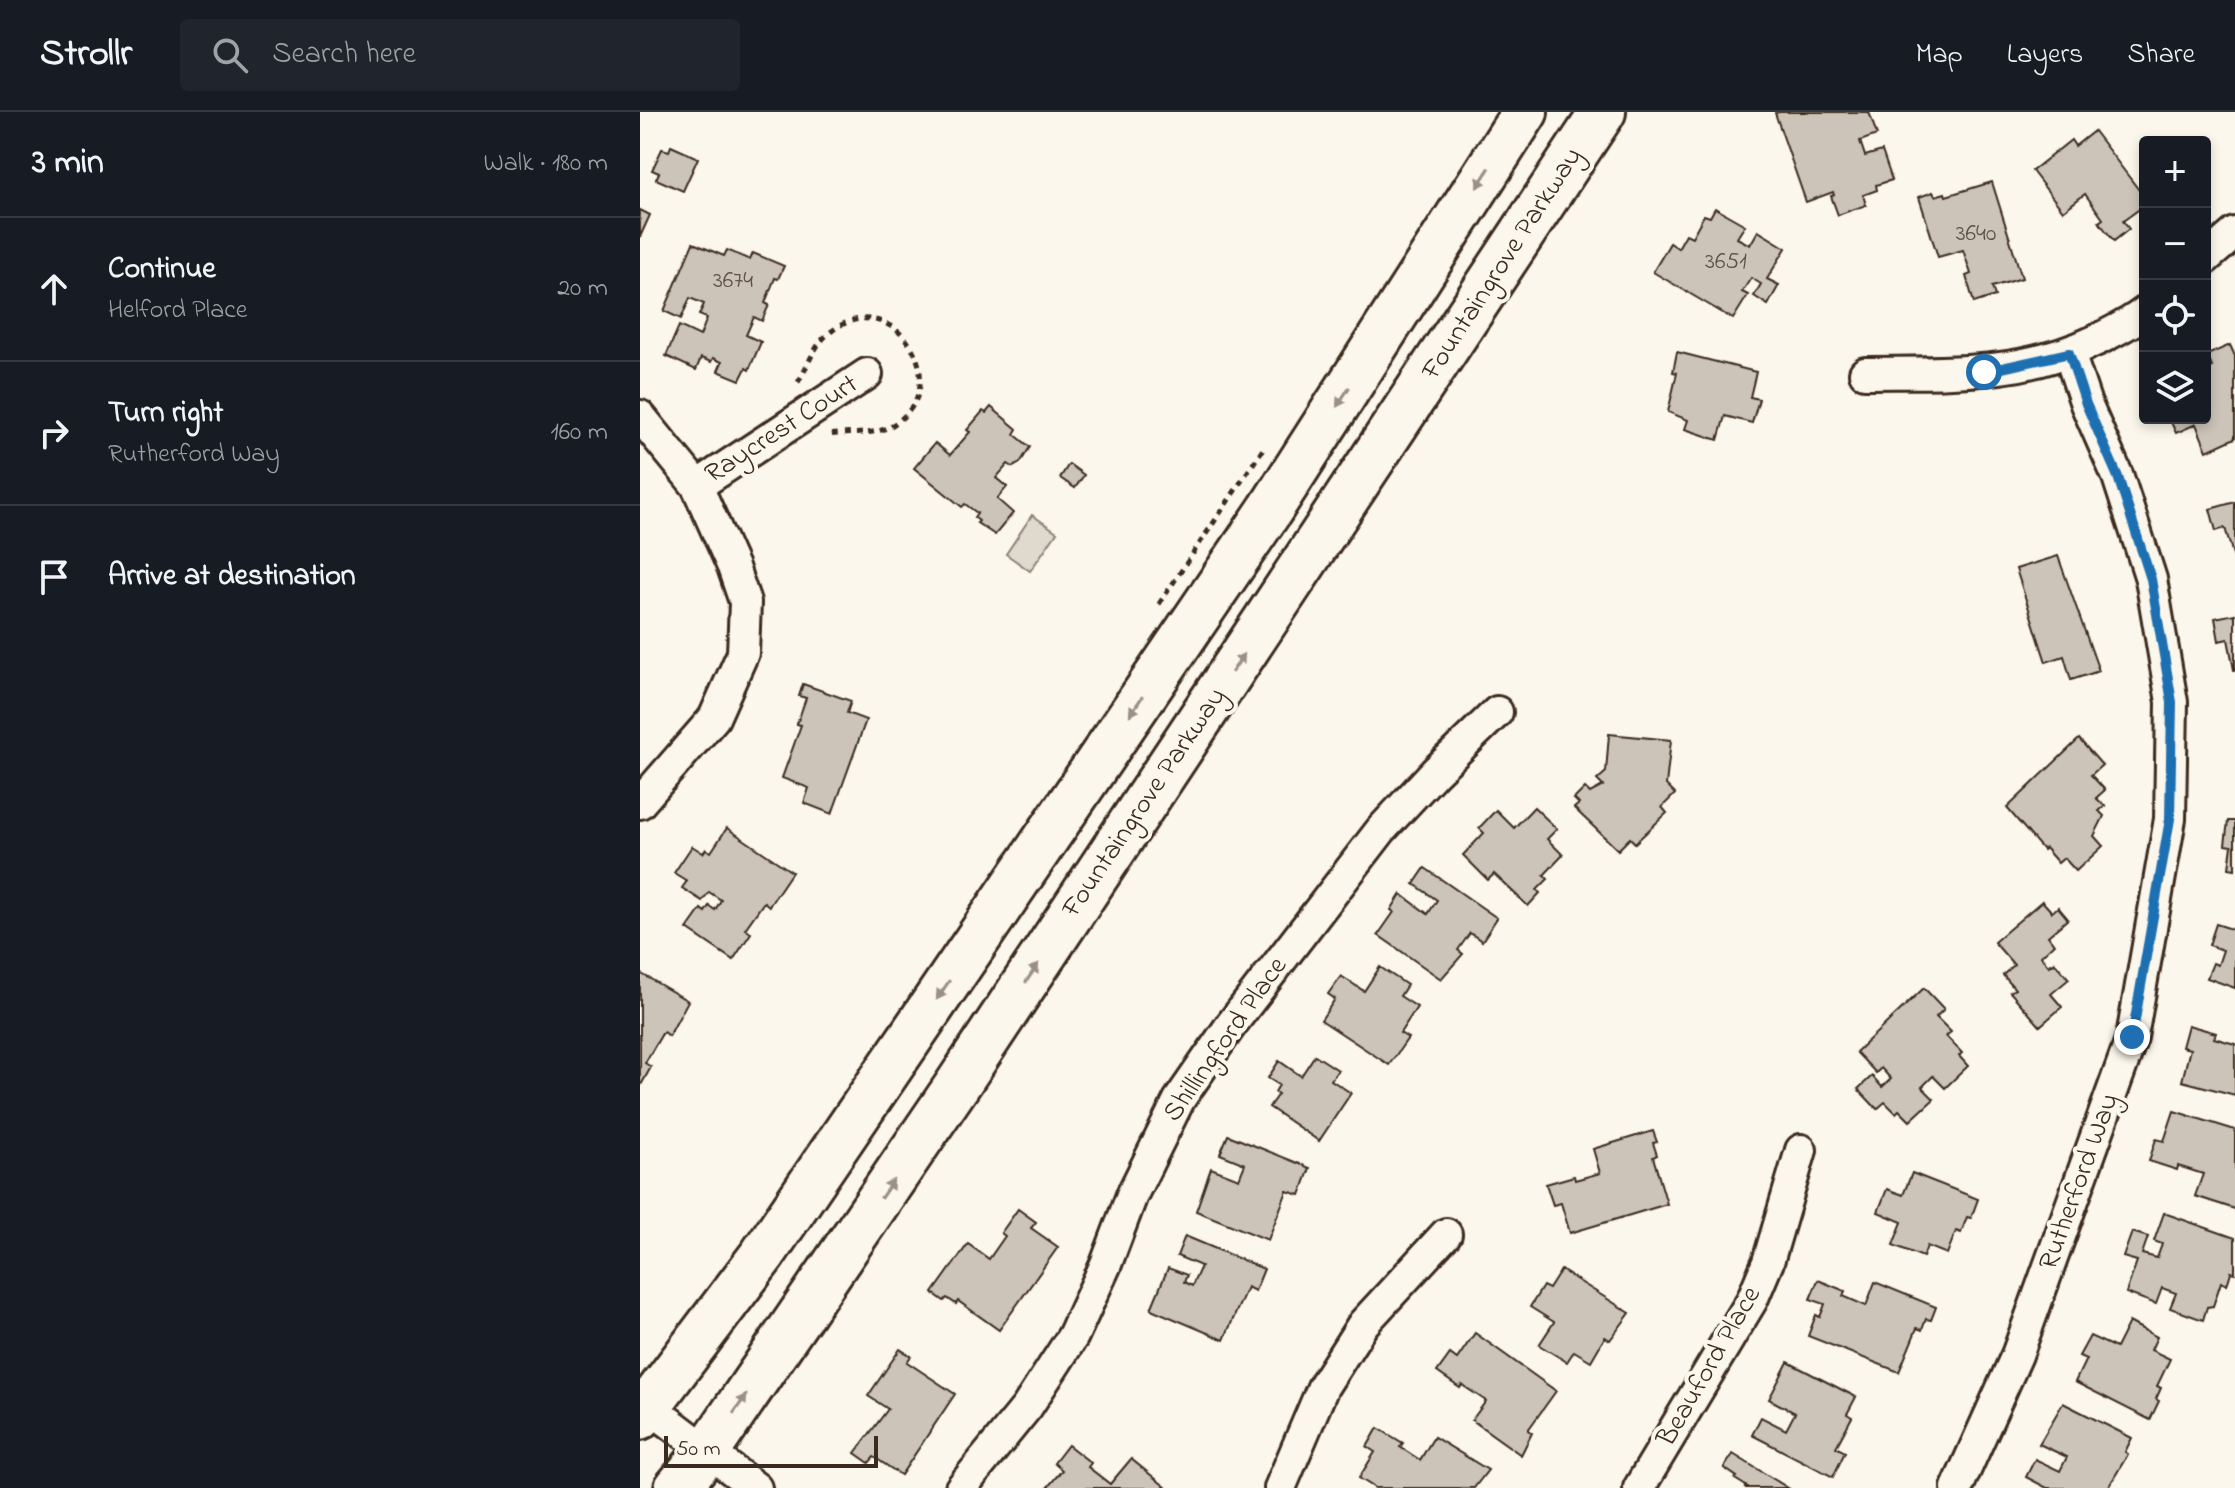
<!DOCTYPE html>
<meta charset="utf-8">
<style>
body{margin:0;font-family:"Indie Flower",sans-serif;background:#20242c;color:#f1f3f6}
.controls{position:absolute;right:24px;top:24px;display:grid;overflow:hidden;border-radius:8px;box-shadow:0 4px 12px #0003}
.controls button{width:72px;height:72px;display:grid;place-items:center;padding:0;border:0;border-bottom:2px solid #363941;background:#171b24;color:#f1f3f6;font:40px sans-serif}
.scale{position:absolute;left:24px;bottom:20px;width:214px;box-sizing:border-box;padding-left:8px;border:4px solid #3b2a1e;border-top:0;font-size:22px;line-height:28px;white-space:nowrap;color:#3b2a1e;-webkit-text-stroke:6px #fbf7ec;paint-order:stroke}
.stop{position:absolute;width:24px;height:24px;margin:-18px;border:6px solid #1f6fb2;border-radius:50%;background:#fff}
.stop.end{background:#1f6fb2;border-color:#fff;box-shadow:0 2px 8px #0008}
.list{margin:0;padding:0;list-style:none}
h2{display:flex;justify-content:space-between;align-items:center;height:104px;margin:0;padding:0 32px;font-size:34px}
h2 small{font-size:26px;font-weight:400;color:#9ea1a6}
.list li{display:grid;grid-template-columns:52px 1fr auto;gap:24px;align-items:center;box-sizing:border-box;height:144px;padding:0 32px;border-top:2px solid #363941}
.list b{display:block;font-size:30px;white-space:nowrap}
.list p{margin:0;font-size:26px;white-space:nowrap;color:#9ea1a6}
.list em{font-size:26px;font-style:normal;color:#9ea1a6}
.icon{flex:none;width:44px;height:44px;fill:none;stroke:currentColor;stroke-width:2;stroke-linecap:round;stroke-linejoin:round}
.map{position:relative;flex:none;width:1595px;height:1376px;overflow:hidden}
header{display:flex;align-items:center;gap:48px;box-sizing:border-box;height:112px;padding:0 40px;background:#171b24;border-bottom:2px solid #363941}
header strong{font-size:38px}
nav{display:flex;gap:44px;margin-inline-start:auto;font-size:28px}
.search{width:560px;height:72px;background:#20242c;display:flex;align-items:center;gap:20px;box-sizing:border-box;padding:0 28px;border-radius:8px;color:#9ea1a6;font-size:30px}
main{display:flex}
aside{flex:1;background:#171b24}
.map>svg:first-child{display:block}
.green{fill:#dfd9ce;stroke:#8d8276;stroke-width:2}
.building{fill:#ccc4b9;stroke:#3b2a1e;stroke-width:2}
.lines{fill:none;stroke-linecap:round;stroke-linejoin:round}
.minor-casing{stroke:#3b2a1e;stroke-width:36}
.secondary-casing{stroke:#3b2a1e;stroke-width:50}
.path{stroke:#3b2a1e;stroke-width:5;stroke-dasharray:6 6;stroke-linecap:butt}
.minor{stroke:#fbf7ec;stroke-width:30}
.secondary{stroke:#fbf7ec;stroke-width:44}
.oneway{fill:#9b9085}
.route{stroke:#1f6fb2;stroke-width:10}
.labels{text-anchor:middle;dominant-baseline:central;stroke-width:8;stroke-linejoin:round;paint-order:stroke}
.number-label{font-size:24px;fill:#5f5045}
.street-label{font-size:28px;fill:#3b2a1e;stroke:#fbf7ec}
</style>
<header>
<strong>Strollr</strong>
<div class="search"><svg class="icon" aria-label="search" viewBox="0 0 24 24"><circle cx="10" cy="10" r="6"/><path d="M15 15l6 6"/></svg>Search here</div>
<nav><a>Map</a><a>Layers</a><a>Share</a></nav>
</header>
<main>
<aside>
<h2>3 min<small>Walk · 180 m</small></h2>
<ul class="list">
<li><svg class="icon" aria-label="ahead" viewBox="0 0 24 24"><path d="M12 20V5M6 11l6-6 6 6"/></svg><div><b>Continue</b><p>Helford Place</p></div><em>20 m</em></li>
<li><svg class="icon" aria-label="right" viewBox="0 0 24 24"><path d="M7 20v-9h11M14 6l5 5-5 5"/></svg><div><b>Turn right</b><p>Rutherford Way</p></div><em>160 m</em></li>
<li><svg class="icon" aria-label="arrive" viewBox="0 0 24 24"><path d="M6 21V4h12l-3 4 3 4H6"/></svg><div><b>Arrive at destination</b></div></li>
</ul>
</aside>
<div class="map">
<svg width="1595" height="1376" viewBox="0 0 1595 1376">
<rect width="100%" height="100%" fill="#fbf7ec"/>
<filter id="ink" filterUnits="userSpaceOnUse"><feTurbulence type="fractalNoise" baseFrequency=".0125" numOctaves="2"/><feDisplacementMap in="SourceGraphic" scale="16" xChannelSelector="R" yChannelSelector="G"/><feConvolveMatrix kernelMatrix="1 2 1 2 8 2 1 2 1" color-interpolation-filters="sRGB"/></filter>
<g filter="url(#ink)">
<polygon class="green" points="392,403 417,420 390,459 366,442"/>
<g class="building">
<polygon points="1139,0 1229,0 1237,23 1220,29 1225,44 1242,39 1252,68 1236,73 1237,78 1223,83 1226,93 1198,103 1191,84 1194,83 1193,80 1166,90 1135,1"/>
<polygon points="1454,19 1505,86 1505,93 1483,109 1489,117 1474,129 1459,110 1463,107 1445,82 1423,99 1392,59 1431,28 1435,34"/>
<polygon points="31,34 58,46 43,79 16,67 19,61 12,58 22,37 29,39"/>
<polygon points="1352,70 1382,166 1352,175 1355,184 1334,191 1326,164 1331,162 1323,138 1298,145 1279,85 1293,80 1295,84 1305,81 1306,84"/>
<polygon points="1075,96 1105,113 1097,126 1110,133 1118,119 1146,136 1127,167 1139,173 1128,193 1114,184 1121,172 1111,166 1102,180 1108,183 1093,207 1013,160 1030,131 1038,136 1046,122 1052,125 1064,103 1070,105"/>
<polygon points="0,98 10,103 0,125"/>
<polygon points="53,131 84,144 87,138 110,148 113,141 144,154 138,167 135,166 125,191 129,193 122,209 114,205 106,223 121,230 109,258 106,256 100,268 78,259 82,250 73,246 71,250 61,246 56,258 26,244 39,214 60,224 67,206 59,203 64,192 50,186 41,207 24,199"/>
<polygon points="1590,233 1595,244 1595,326 1567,339 1556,312 1536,321 1529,306 1565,306 1565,258 1572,255 1567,243"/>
<polygon points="1037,240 1116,260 1110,285 1119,287 1112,311 1085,304 1078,328 1045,317 1048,308 1028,300 1037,261 1033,260"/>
<polygon points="351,295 377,317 374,322 390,335 380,351 373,355 368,352 356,366 367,375 357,387 373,401 355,423 337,411 339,409 334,405 337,401 325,392 322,395 274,356 295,331 310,343 330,320 327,318 343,299 346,301"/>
<polygon points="429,352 444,363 435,376 420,366"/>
<polygon points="1595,390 1595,446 1594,446 1585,416 1576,419 1570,397"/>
<polygon points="1418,444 1459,559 1431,568 1424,544 1406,550 1376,457"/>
<polygon points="1595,502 1595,558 1594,558 1588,527 1579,529 1575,506"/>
<polygon points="163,572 211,589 207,601 226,608 192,702 164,691 169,676 142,666 161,613 157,612 166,586 159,584"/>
<polygon points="969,622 1031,628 1026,673 1035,682 1022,695 1027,701 995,731 990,726 978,738 934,696 939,692 934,687 945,676 950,681 963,674 957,668 966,660"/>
<polygon points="1439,627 1462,653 1451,663 1465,678 1456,686 1465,694 1459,699 1464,704 1454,724 1463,734 1436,759 1424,746 1418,751 1405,736 1403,738 1367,696"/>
<polygon points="894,695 917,717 907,727 923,743 904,763 908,767 897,778 900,781 888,794 854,762 848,768 823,743 844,721 839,716 856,698 874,716"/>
<polygon points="1588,709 1595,709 1595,757 1589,756 1592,734 1585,733"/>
<polygon points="87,716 152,760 129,794 124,790 105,817 111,821 93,848 47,817 61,797 65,800 69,794 75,798 81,788 69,780 62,789 42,776 47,769 34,761 52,734 63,741 66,737 71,740"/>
<polygon points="785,756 857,806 842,829 830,821 818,838 823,842 801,867 738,823 754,800 751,798 761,782 788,802 797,788 774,772"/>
<polygon points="1402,789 1412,800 1418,795 1428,807 1408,824 1414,832 1401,844 1409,854 1414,850 1429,867 1411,882 1422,895 1400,914 1370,880 1375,877 1363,863 1374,853 1354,830"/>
<polygon points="1576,812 1595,818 1595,876 1567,866 1573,851 1578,853 1583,838 1569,833"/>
<polygon points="740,855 767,873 760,884 777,895 760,921 768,926 749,953 681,908 695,887 688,882 701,864 724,879"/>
<polygon points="0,861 48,889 29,924 23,920 5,951 11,955 0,975"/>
<polygon points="1284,876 1304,897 1296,905 1311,920 1306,924 1322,941 1319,944 1328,954 1305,976 1293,964 1282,975 1294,987 1270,1009 1259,998 1256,1001 1245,990 1237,997 1218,977 1232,964 1242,975 1251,967 1241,956 1236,961 1216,940"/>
<polygon points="1548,913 1576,921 1574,926 1595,932 1595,983 1542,969 1550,937 1542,935"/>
<polygon points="675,943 698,958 691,968 711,981 679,1029 629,995 638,982 635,980 639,973 628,966 639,949 661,964"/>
<polygon points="1534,999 1595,1018 1595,1097 1555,1084 1563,1062 1538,1054 1537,1058 1509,1049 1516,1027 1524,1029"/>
<polygon points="1013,1019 1017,1030 1013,1031 1017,1043 1013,1045 1027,1092 930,1121 921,1091 913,1093 906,1072 934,1064 935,1068 960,1061 953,1037"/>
<polygon points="588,1023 670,1056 660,1083 647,1079 628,1128 556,1099 571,1056 599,1067 605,1052 580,1042"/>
<polygon points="1272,1061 1338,1087 1331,1106 1327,1105 1321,1121 1316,1119 1307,1142 1287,1134 1283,1145 1253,1133 1262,1110 1238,1100 1247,1077 1263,1083"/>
<polygon points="378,1097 396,1110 391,1116 418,1135 359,1218 318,1189 316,1192 307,1186 304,1189 293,1181 328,1132 349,1147 365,1124 361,1121"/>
<polygon points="1524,1101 1595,1126 1595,1161 1591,1160 1587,1173 1581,1170 1573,1194 1567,1195 1563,1208 1530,1196 1536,1181 1522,1176 1516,1192 1486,1181 1497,1149 1483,1145 1492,1120 1508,1125 1502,1142 1517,1146 1522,1132 1514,1129"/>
<polygon points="545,1124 624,1157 615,1179 607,1175 584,1228 511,1197 528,1156 547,1163 544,1170 552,1174 561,1154 537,1144"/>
<polygon points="921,1158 990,1201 970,1228 965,1225 951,1249 934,1239 927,1250 899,1233 914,1210 890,1195 903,1174 909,1177"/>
<polygon points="1178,1168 1205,1179 1203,1184 1226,1194 1235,1170 1296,1195 1291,1208 1286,1207 1282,1218 1277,1216 1259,1260 1168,1224 1176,1203 1180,1205 1185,1192 1170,1187"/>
<polygon points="1489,1210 1517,1225 1511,1238 1530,1247 1517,1274 1521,1276 1516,1287 1519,1289 1510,1308 1435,1270 1446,1247 1439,1244 1450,1224 1476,1236"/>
<polygon points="835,1221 916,1279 888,1318 892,1321 881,1343 832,1308 846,1289 822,1273 820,1276 797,1260 810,1242 817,1247"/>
<polygon points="260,1237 271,1244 267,1250 315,1282 261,1363 234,1345 229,1351 215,1341 248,1297 228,1284"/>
<polygon points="1148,1250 1216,1285 1207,1302 1212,1305 1196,1335 1205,1340 1193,1365 1112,1323 1121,1305 1146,1318 1155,1301 1129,1287"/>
<polygon points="1423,1291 1492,1326 1485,1340 1488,1342 1468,1376 1407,1376 1386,1365 1395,1347 1420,1359 1427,1345 1399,1332"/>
<polygon points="738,1316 763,1331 760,1335 780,1348 794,1325 848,1358 834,1376 735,1376 719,1366 735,1340 727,1335"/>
<polygon points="428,1333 451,1351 448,1355 470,1372 491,1347 527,1376 407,1376 422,1358 414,1351"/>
<polygon points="1093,1342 1148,1376 1105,1376 1106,1374 1095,1367 1097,1365 1084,1356"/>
</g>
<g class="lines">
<defs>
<g id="minor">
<polyline points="1565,147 1595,121"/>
<path d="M1225 261C1308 260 1379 265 1457 228 1474 219 1490 212 1505 200"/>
<polyline points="0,304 57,374 93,455 105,490 103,541 74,606 0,691"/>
<polyline points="57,374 227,262"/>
<polyline points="0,1288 116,1376"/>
<polyline points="321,1376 387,1295 433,1224 466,1152 492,1083 539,988 591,913 741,718 795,660 857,600"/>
<polyline points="640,1376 683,1275 723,1212 806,1122"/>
<polyline points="999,1376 1112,1188 1128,1150 1161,1038"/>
<polyline points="1317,1376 1377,1243 1492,925 1530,707 1532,590 1511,467 1478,365 1446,292 1429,241"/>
</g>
<g id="secondary">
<polyline points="0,1305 123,1142 630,398 885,0"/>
<polyline points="37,1376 67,1340 318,972 963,0"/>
</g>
</defs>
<use href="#minor" class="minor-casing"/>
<use href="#secondary" class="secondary-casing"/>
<g class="path">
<path d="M158 270C168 255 173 235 187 223 251 166 323 275 249 315 232 324 207 320 189 323"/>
<polyline points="519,492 625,334"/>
</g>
<use href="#minor" class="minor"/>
<use href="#secondary" class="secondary"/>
</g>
<defs><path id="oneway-solid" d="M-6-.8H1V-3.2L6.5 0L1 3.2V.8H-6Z" transform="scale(2)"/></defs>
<g class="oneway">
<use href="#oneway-solid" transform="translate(843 66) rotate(123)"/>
<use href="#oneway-solid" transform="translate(703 285) rotate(123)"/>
<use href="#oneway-solid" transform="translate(598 551) rotate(-56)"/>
<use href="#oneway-solid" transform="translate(496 594) rotate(124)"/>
<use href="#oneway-solid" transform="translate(392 861) rotate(-56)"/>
<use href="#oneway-solid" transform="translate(303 878) rotate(124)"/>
<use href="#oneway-solid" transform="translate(247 1077) rotate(-56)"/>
<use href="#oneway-solid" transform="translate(100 1292) rotate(-55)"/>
</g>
</g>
<g class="lines" filter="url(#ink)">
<polyline class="route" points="1344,260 1429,241 1446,292 1478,365 1511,467 1532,590 1530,707 1492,925"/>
</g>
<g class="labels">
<g class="number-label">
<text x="1336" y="122">3640</text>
<text x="1086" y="150">3651</text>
<text x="93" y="169">3674</text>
</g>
<g class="street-label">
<text transform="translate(863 152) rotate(-57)">Fountaingrove Parkway</text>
<text transform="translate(142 318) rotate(-33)">Raycrest Court</text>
<text transform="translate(505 691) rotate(-56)">Fountaingrove Parkway</text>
<text transform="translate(586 928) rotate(-55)">Shillingford Place</text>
<text transform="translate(1440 1070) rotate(-70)">Rutherford Way</text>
<text transform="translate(1070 1255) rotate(-60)">Beauford Place</text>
</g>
</g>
</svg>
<div class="controls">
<button>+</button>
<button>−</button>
<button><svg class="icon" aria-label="locate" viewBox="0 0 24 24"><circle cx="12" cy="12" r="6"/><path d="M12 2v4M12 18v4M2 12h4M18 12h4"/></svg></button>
<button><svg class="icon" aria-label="layers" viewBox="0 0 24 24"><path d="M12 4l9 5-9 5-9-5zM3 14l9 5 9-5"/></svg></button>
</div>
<div class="scale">50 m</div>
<div class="stop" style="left:1344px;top:260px"></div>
<div class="stop end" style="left:1492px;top:925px"></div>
</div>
</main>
